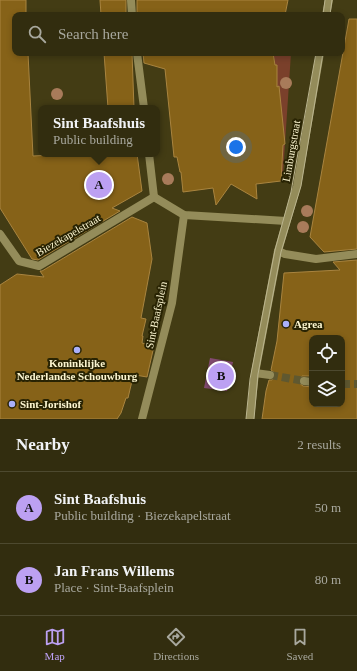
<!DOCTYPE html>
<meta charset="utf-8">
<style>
body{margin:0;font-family:"Times New Roman",serif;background:#3a3518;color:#f1f3f6}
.controls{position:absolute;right:12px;bottom:12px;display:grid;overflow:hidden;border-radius:8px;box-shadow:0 2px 6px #0003}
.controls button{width:36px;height:36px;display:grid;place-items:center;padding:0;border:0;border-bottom:1px solid #4d492f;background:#322d0f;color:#f1f3f6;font:20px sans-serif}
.you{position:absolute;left:236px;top:147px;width:14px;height:14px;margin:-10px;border:3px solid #fff;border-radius:50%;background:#1a73e8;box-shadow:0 0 0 6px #1a73e833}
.badge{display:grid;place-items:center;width:26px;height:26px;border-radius:50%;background:#bca0f2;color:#111;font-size:13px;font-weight:700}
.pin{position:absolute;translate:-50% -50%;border:2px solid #fff;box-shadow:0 1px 4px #0006}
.popup{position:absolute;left:38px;top:105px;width:122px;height:52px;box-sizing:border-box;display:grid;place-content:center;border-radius:8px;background:#322d0f;filter:drop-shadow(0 1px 3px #0005);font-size:13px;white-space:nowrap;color:#a8a89e}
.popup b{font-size:15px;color:#f1f3f6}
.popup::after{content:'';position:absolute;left:50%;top:100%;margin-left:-8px;border:8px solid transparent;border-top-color:#322d0f}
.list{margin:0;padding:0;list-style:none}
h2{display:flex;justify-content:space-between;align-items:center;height:52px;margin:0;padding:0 16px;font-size:17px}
h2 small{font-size:13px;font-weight:400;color:#a8a89e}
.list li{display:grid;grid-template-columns:26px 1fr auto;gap:12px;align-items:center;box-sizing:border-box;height:72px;padding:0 16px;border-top:1px solid #4d492f}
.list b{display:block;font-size:15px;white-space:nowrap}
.list p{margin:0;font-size:13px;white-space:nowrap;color:#a8a89e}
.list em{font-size:13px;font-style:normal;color:#a8a89e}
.icon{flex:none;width:22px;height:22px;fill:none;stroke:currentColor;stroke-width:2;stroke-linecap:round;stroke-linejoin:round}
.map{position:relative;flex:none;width:357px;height:419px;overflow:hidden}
.search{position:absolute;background:#322d0f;box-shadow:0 2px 6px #0003;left:12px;right:12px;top:12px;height:44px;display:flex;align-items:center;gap:10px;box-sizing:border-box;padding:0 14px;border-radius:8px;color:#a8a89e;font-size:15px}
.sheet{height:196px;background:#322d0f}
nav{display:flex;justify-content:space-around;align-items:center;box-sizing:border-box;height:56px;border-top:1px solid #4d492f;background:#322d0f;font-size:11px;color:#a8a89e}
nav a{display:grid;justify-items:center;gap:2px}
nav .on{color:#bca0f2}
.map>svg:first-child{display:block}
.green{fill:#7a402b}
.water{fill:#844b71}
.building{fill:#866218;stroke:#a9843f;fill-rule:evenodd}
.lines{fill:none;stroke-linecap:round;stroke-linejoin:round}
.street-tunnel{stroke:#5f5830;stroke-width:8;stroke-dasharray:8 4;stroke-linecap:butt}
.street{stroke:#948c5a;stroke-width:8}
.tram{stroke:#bbb58f;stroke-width:1}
.tree{fill:#a87b5a}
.poi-dot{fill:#aab0fb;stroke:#282303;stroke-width:1.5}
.labels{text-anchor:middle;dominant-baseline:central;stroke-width:4;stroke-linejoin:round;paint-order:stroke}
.street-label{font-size:11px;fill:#fcf6d1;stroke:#282303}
.poi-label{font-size:11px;font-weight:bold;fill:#fcf6d1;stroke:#282303;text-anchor:start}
</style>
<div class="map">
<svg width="357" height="419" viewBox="0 0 357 419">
<rect width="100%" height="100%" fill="#433c14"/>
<polygon class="green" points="273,53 291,53 283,174 280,172 279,160 282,160 283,157 278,145 285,144 280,112 282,111 281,108 279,108 279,86 277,87 275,69 277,68 277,65 275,65"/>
<polygon class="water" points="210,358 233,362 227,391 204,388"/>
<g class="building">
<polygon points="0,0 26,0 26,15 15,15 15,53 28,53 33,156 70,154 137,154 142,191 112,208 120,211 38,260 32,259 0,208"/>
<polygon points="100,0 126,0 126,15 101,15"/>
<polygon points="137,0 288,0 285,15 137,15"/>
<polygon points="349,19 357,19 357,249 324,252 310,237"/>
<polygon points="104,53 132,53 134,108 108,108"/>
<polygon points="143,53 273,53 275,65 277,65 277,87 279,86 285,144 283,145 281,181 256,184 257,199 231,184 216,205 213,188 183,192 181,172 180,172 177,157 174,157 165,69 144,63"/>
<polygon points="132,217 147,223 152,259 141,318 146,319 142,336 143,336 142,343 154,346 147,377 135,375 134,381 132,381 128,398 126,398 121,413 117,419 0,419 0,285 17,274 44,277 40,271 42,271"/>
<path d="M357 260V419H262L266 391 269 380H272L275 376V373L271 370 277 341 284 273 340 270 333 262ZM312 338H342V404H312V387L303 386 299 383V380L302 376H312Z"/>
</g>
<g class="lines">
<g class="street-tunnel">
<polyline points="270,375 304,381"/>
<polyline points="342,384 357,384"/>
</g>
<g class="street">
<polyline points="131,0 132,15"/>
<polyline points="326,15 329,0"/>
<polyline points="137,53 144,108"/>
<polyline points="149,154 154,197"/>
<polyline points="154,197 184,215 286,221"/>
<polyline points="0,234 19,261 39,266 154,197"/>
<polyline points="278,251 285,254 316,259 357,254"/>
<polyline points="255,373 270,375"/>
<polyline points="304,381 312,382"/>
<polyline points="142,419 172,303 184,215"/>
<polyline points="250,419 255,373 278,251 297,186 320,53"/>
</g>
<g class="tram">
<polyline points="323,15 325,0"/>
<polyline points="330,15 332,0"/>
<polyline points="246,419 250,379 275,250 291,192 316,53"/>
<polyline points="254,419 258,374 281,252 301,186 323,53"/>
</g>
</g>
<g class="tree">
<circle cx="286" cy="83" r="6"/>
<circle cx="57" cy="94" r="6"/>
<circle cx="168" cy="179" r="6"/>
<circle cx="307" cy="211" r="6"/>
<circle cx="303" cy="227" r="6"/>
</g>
<g class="poi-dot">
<circle cx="286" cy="324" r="4"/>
<circle cx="77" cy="350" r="4"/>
<circle cx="12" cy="404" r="4"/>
</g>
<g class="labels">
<g class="street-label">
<text transform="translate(291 151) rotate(-80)">Limburgstraat</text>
<text transform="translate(68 235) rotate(-30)">Biezekapelstraat</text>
<text transform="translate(156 315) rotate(-78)">Sint-Baafsplein</text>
</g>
<g class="poi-label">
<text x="294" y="324">Agrea</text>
<text x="77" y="363" text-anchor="middle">Koninklijke<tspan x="77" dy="13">Nederlandse Schouwburg</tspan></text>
<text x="20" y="404">Sint-Jorishof</text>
</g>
</g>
</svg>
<div class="controls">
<button><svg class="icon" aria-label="locate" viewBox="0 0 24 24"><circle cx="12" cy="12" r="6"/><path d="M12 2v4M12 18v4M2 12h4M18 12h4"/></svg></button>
<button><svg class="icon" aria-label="layers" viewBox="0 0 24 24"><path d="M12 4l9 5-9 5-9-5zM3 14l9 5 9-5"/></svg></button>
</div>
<div class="you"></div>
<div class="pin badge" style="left:99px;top:185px">A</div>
<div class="popup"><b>Sint Baafshuis</b>Public building</div>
<div class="pin badge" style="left:221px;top:376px">B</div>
<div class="search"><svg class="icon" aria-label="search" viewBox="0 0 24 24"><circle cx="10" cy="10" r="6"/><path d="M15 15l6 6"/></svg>Search here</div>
</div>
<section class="sheet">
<h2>Nearby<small>2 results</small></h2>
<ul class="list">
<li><span class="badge">A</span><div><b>Sint Baafshuis</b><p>Public building · Biezekapelstraat</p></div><em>50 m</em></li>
<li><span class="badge">B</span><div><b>Jan Frans Willems</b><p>Place · Sint-Baafsplein</p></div><em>80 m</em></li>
</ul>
</section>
<nav>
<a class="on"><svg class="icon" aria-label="map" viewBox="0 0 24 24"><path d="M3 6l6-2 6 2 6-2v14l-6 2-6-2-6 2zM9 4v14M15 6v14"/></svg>Map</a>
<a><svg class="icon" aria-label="directions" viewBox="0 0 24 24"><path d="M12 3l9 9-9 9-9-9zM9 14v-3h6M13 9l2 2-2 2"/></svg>Directions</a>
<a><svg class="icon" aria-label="saved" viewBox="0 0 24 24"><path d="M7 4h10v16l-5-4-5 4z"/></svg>Saved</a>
</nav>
